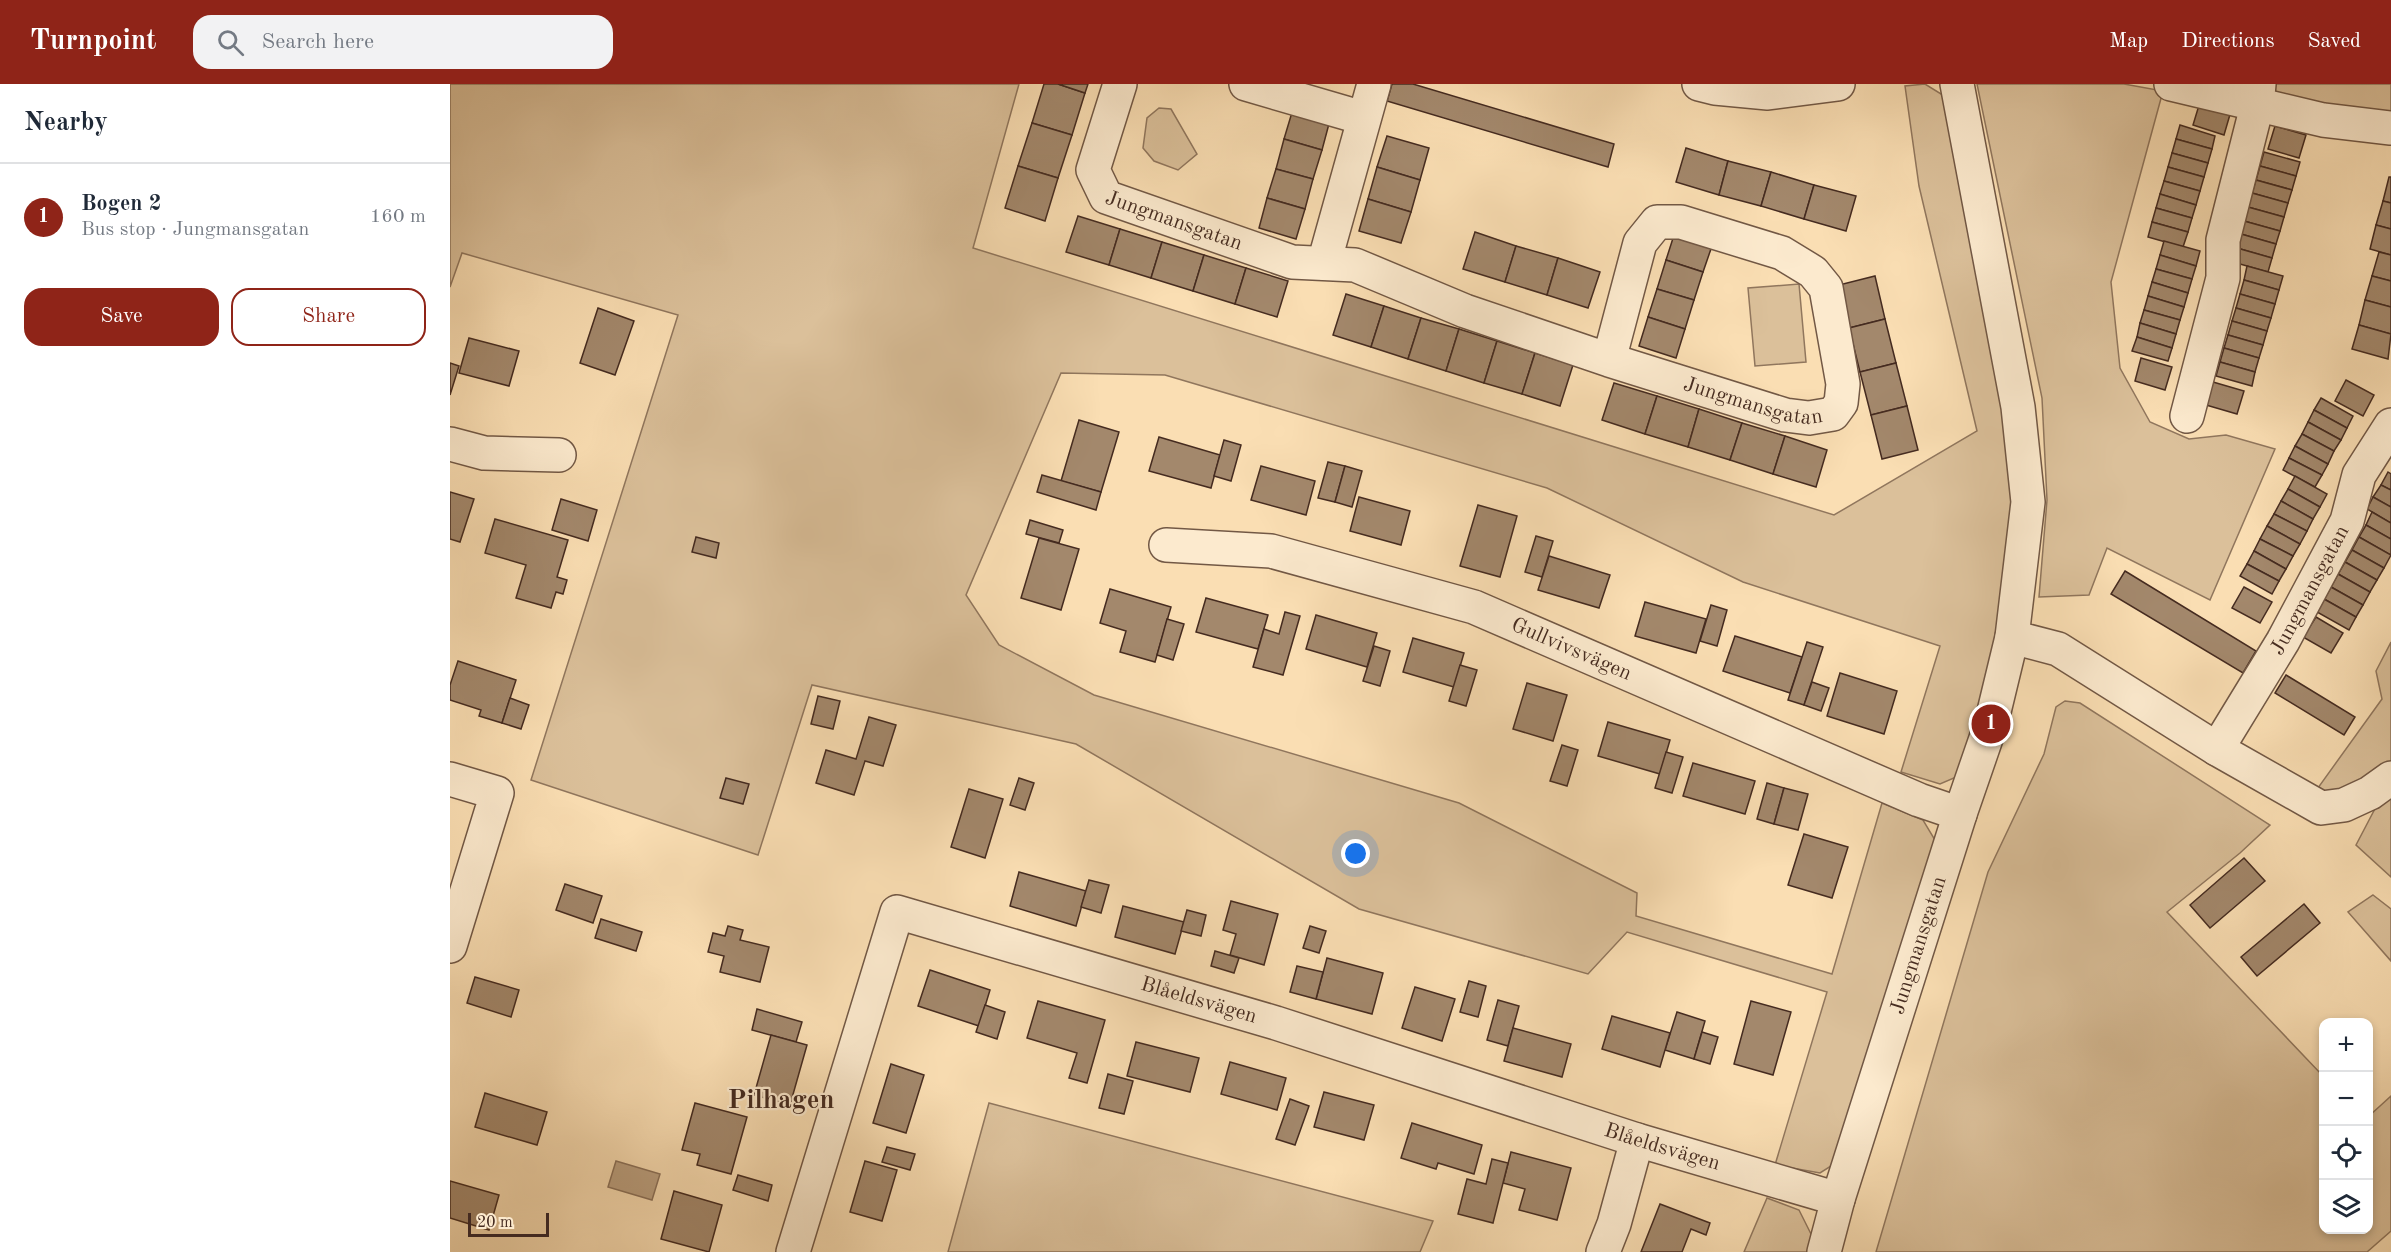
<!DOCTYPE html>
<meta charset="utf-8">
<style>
body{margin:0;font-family:"Old Standard TT",serif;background:#f2f2f3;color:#1f2937}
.controls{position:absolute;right:18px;bottom:18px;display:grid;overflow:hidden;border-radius:12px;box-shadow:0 3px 9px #0003}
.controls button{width:54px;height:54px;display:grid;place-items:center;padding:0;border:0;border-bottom:2px solid #e0e1e3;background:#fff;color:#1f2937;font:30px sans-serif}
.scale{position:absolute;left:18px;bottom:15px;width:81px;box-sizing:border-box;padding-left:6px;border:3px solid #452b20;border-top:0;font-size:16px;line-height:21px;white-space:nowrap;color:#452b20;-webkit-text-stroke:4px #fceace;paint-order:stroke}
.you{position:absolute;left:906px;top:770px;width:21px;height:21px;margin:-15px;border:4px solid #fff;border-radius:50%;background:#1a73e8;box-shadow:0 0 0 9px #1a73e833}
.badge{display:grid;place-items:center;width:39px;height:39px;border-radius:50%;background:#8f2418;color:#fff;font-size:20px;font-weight:700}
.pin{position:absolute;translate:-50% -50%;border:3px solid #fff;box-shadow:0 2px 6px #0006}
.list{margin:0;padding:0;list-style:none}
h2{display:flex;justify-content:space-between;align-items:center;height:78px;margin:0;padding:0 24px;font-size:26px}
h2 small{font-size:20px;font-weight:400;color:#747a83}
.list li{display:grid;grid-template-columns:39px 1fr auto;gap:18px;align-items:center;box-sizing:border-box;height:108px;padding:0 24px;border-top:2px solid #e0e1e3}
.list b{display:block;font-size:22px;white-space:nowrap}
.list p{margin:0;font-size:20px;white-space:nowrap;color:#747a83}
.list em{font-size:20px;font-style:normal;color:#747a83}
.actions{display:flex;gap:12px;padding:18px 24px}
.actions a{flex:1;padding:14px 0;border:2px solid #8f2418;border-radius:18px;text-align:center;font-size:21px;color:#8f2418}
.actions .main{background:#8f2418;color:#fff}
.icon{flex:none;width:33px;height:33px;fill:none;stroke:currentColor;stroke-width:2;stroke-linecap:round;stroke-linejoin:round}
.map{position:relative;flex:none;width:1941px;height:1168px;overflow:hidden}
header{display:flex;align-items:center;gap:36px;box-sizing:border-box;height:84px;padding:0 30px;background:#8f2418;color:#fff}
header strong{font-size:28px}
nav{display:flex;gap:33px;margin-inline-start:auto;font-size:21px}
.search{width:420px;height:54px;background:#f2f2f3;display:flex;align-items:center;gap:15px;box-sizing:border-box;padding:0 21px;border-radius:18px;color:#747a83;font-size:22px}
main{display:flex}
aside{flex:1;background:#fff}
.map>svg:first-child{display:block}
.green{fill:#dbc09a;stroke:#90765d;stroke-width:1.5}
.water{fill:#bca181;stroke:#8c725a;stroke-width:1.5}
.building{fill:#a3886c;stroke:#452b20;stroke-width:1.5}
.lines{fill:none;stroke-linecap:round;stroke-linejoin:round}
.minor-casing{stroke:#725845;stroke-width:36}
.minor{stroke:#fceace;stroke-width:33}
.labels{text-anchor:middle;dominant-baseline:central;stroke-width:4.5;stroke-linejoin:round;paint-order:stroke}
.street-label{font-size:21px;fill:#452b20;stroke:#fceace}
.district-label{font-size:27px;font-weight:bold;fill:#452b20;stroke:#fceace}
</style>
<header>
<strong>Turnpoint</strong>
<div class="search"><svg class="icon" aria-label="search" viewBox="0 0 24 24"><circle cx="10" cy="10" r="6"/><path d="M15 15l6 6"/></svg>Search here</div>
<nav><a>Map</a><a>Directions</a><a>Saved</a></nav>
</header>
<main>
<aside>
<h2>Nearby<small></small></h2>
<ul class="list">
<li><span class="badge">1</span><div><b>Bogen 2</b><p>Bus stop · Jungmansgatan</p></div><em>160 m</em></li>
</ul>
<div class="actions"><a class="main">Save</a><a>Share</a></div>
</aside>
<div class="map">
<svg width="1941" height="1168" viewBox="0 0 1941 1168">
<rect width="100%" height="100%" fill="#fadeb3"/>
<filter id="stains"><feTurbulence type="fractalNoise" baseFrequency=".00333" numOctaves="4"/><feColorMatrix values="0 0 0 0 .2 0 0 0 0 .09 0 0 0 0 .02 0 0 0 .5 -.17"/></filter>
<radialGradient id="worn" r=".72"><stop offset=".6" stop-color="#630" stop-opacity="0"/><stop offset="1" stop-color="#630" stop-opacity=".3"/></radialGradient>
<g class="green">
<polygon points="0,0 569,0 523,164 1384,431 1527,347 1469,102 1455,2 1475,0 1496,13 1554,299 1567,423 1551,533 1511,691 1490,700 1451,688 1490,562 1293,498 1097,404 715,291 611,289 516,511 549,561 644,611 1009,719 1187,809 1186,832 1382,890 1432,719 1473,736 1488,761 1389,1077 1370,1089 1325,1081 1377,908 1177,848 1138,890 909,825 626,660 362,601 308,771 81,696 228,231 12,169 0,203"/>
<polygon points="1527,0 1674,0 1713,7 1661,198 1670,284 1700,338 1739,355 1776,351 1825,365 1760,516 1657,464 1639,511 1589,513 1597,416 1592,314"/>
<polygon points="1814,0 1941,0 1941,38 1812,18"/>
<polygon points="709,24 721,25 747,70 728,86 704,77 693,64 697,34"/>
<polygon points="1349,200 1356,278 1305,282 1298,204"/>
<polygon points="1941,558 1941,682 1892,710 1865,708 1932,615 1926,587"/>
<polygon points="1615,617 1630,619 1820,741 1790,769 1717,828 1873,992 1874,1146 1918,1146 1919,1032 1941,1012 1941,1147 1917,1168 1426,1168 1538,788 1594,670 1606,623"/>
<polygon points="1941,710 1941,793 1906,761 1928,719"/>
<polygon points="1923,811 1941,825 1941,877 1898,828"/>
<polygon points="539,1019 983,1137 970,1168 498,1168"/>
<polygon points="1317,1114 1349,1126 1362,1152 1357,1168 1294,1168"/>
</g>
<polygon class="water" points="166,1077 210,1090 202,1116 158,1103"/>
<g class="building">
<polygon points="594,0 608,0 635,9 622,51 582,39"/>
<polygon points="608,0 638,0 635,9"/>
<polygon points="942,0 963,0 1164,60 1158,83 937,17"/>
<polygon points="1750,18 1781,27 1774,51 1743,41"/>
<polygon points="843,25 880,36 872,66 834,55"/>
<polygon points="582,39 622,51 608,94 568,82"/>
<polygon points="1730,41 1765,52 1762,65 1726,55"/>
<polygon points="1825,42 1856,51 1849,74 1818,65"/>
<polygon points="937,52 979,64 970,96 927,83"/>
<polygon points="834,55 872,66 863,95 826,85"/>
<polygon points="1726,55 1762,65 1758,79 1722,69"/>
<polygon points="1236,64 1278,77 1269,111 1226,98"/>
<polygon points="1814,68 1850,78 1846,92 1810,82"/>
<polygon points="1722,69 1758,79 1754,93 1718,83"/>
<polygon points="1278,77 1321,88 1311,122 1269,111"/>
<polygon points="568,82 608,94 595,137 555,124"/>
<polygon points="1810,82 1846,92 1842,106 1806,96"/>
<polygon points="927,83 970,96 961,128 918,115"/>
<polygon points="1718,83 1754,93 1750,107 1714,97"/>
<polygon points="826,85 863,95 855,125 817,114"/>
<polygon points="1321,88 1364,101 1354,135 1311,122"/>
<polygon points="1939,93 1941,93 1941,119 1933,117"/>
<polygon points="1806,96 1842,106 1838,119 1802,109"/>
<polygon points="1714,97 1750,107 1746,121 1710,110"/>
<polygon points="1364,101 1406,112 1396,147 1354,135"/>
<polygon points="1802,109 1838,119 1834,133 1798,123"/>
<polygon points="1710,110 1746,121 1742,134 1706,124"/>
<polygon points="817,114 855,125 846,155 809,144"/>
<polygon points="918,115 961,128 951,159 909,147"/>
<polygon points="1933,117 1941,119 1941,145 1926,141"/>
<polygon points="1798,123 1834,133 1830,147 1794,137"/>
<polygon points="1706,124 1742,134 1738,148 1702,138"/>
<polygon points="628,132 670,145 659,181 616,168"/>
<polygon points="1794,137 1830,147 1826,160 1791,150"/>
<polygon points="1702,138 1738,148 1733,163 1698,153"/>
<polygon points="1926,141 1941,145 1941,171 1920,165"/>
<polygon points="670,145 712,158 701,194 659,181"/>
<polygon points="1025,148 1066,162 1055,198 1013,185"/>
<polygon points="1225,148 1263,159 1253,188 1216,176"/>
<polygon points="1791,150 1826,160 1822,174 1787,164"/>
<polygon points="1714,157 1750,167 1746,182 1710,171"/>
<polygon points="712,158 754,171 743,207 701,194"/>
<polygon points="1066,162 1108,174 1097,211 1055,198"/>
<polygon points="1787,164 1822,174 1818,188 1783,178"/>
<polygon points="1929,168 1941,171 1941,197 1922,192"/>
<polygon points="754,171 796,184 785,220 743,207"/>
<polygon points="1710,171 1746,182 1742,195 1706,185"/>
<polygon points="1108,174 1150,188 1138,224 1097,211"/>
<polygon points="1216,176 1253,188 1244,216 1207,205"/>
<polygon points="1797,182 1833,192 1829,206 1794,196"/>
<polygon points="796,184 838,197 827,233 785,220"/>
<polygon points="1706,185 1742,195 1738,209 1702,198"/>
<polygon points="1425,192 1435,235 1399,244 1389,201"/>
<polygon points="1922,192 1941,197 1941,223 1915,216"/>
<polygon points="1794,196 1829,206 1825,220 1790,210"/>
<polygon points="1702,198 1738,209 1734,223 1698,212"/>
<polygon points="1207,205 1244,216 1235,245 1198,233"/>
<polygon points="896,210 934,222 921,263 883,251"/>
<polygon points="1790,210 1825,220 1821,234 1786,224"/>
<polygon points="1698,212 1734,223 1730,236 1694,226"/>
<polygon points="1915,216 1941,223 1941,250 1909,241"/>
<polygon points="934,222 971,234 958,275 921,263"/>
<polygon points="148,224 184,237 165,291 130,279"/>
<polygon points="1786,224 1821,234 1817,247 1782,237"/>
<polygon points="1694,226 1730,236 1726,250 1690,239"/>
<polygon points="1198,233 1235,245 1226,274 1189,262"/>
<polygon points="971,234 1009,245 996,287 958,275"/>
<polygon points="1435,235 1446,279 1410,288 1399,244"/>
<polygon points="1782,237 1817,247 1813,261 1778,251"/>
<polygon points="1690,239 1726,250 1722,264 1687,253"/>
<polygon points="1909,241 1941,250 1938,275 1902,265"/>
<polygon points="1009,245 1047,257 1034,299 996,287"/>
<polygon points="1778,251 1813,261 1809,274 1774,264"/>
<polygon points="1687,253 1722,264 1718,277 1682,267"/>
<polygon points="19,254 69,267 59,302 9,289"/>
<polygon points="1047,257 1085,269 1072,310 1034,299"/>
<polygon points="1774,264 1809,274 1805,288 1770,278"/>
<polygon points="1085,269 1123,281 1110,322 1072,310"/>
<polygon points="1691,274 1722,283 1715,306 1685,297"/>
<polygon points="1770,278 1805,288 1802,302 1766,292"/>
<polygon points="0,279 9,282 0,311"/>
<polygon points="1446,279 1457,322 1421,331 1410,288"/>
<polygon points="1896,296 1924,311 1913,332 1885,317"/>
<polygon points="1763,298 1794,307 1787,330 1756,321"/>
<polygon points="1164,299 1207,312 1195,350 1152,336"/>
<polygon points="1207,312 1249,325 1238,363 1195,350"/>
<polygon points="1871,314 1903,332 1897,344 1864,326"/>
<polygon points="1457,322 1468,366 1432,375 1421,331"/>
<polygon points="1249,325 1292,339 1280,376 1238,363"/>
<polygon points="1864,326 1897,344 1891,356 1858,338"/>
<polygon points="629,336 669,348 651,408 611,397"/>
<polygon points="1858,338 1891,356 1884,367 1852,350"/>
<polygon points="1292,339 1335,352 1323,390 1280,376"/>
<polygon points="1852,350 1884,367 1878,380 1845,362"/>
<polygon points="1335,352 1377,366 1366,403 1323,390"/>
<polygon points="709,353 770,371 761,404 699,387"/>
<polygon points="774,356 791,361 781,397 764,392"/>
<polygon points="1845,362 1878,380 1872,391 1839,374"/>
<polygon points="1839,374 1872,391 1865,403 1833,386"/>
<polygon points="878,378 895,382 885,418 868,414"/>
<polygon points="811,382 865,397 856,431 801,416"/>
<polygon points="895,382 912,387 902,423 885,418"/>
<polygon points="1938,388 1941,390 1941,406 1931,401"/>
<polygon points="592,391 651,408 646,426 587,408"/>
<polygon points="1845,392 1877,410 1870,423 1838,405"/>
<polygon points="1931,401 1941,406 1941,423 1923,413"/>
<polygon points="1838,405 1870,423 1863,435 1831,417"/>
<polygon points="0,408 24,415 10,458 0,455"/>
<polygon points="909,413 960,427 951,461 900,447"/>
<polygon points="1923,413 1941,423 1941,439 1917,425"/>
<polygon points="111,415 147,426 138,457 102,446"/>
<polygon points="1831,417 1863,435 1857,447 1824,430"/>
<polygon points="1028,421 1067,432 1050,493 1010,482"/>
<polygon points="1922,428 1941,439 1941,455 1916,441"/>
<polygon points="1824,430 1857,447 1850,460 1817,442"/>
<polygon points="45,435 118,456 107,493 117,496 113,510 106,508 101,524 66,514 76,481 35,469"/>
<polygon points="580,436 613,446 609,459 576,450"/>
<polygon points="1916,441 1941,455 1941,471 1909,453"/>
<polygon points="1817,442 1850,460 1843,472 1810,455"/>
<polygon points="1086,452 1103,457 1092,493 1075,488"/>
<polygon points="246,453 269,459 266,474 242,468"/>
<polygon points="1909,453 1941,471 1934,484 1902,466"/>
<polygon points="589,454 629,465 611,526 571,514"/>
<polygon points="1810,455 1843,472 1836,485 1804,467"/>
<polygon points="1902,466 1934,484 1927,496 1895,478"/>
<polygon points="1804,467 1836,485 1829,497 1797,480"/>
<polygon points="1099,472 1160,491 1149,524 1088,506"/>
<polygon points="1895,478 1927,496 1920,508 1888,490"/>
<polygon points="1797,480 1829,497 1822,510 1790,492"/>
<polygon points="1675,487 1806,567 1793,589 1661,510"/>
<polygon points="1888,490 1920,508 1913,521 1881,503"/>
<polygon points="1794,503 1822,518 1810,539 1782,524"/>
<polygon points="1881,503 1913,521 1906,533 1874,515"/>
<polygon points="660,505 721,523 705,578 670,568 676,547 650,539"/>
<polygon points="756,514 818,531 808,565 746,548"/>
<polygon points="1874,515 1906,533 1899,546 1867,528"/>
<polygon points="1195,518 1256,535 1246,569 1185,552"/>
<polygon points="1261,521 1277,526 1267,562 1250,557"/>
<polygon points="835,528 850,532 833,591 803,583 814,545 829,550"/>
<polygon points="866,531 927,549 917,583 856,565"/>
<polygon points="1866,533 1893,549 1881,569 1853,553"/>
<polygon points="717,535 734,540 723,576 707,571"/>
<polygon points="1285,552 1352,573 1340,609 1273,587"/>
<polygon points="963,554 1014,569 1004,603 953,588"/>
<polygon points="1357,558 1373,563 1354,621 1338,616"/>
<polygon points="924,562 940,567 930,602 913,597"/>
<polygon points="8,577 66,596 52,639 29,632 31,626 0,616 0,601"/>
<polygon points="1010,581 1027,586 1016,622 999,617"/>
<polygon points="1390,589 1447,607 1434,650 1377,632"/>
<polygon points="1836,591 1905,633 1894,651 1825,609"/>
<polygon points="1362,598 1379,604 1371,627 1354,621"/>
<polygon points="1077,599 1117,611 1103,657 1063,645"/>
<polygon points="368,612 390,617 383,645 361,640"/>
<polygon points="60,614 79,621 71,645 52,639"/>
<polygon points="419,633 446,641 433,682 415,677 404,711 366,699 376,666 406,675"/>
<polygon points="1158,638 1220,656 1210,690 1148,672"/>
<polygon points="1112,661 1128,666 1117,702 1100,697"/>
<polygon points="1216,668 1233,673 1222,709 1205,704"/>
<polygon points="1243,679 1305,697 1295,730 1233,712"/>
<polygon points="276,694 299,700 293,720 270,714"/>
<polygon points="569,694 584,699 575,726 560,721"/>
<polygon points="1317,699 1334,704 1324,740 1307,735"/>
<polygon points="1334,704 1358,710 1348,746 1324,740"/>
<polygon points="519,705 553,715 535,774 501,763"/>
<polygon points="1354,750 1398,763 1382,814 1338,801"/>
<polygon points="1794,774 1815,797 1760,844 1740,821"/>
<polygon points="569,788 636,807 626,842 560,822"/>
<polygon points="639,796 659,801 651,829 631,823"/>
<polygon points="115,800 152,812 143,839 106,826"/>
<polygon points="781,817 828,830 814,881 780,871 786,850 773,846"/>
<polygon points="1854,820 1870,839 1807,892 1791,873"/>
<polygon points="673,822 734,838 725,870 665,853"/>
<polygon points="737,826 756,831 751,852 731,847"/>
<polygon points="151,835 192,848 186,867 145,854"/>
<polygon points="278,842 293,846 290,856 319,863 310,898 270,888 274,872 258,868 263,849 275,852"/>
<polygon points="860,842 876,847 869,869 853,864"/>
<polygon points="765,867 789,874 784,889 761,882"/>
<polygon points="877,874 933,889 922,930 866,915"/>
<polygon points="847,882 873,888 866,915 840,908"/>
<polygon points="480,886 540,906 529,942 468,922"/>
<polygon points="25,893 69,906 61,933 17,919"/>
<polygon points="1019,897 1036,902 1028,933 1010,928"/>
<polygon points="965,903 1005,915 992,957 952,944"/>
<polygon points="1048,916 1069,922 1058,962 1037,956"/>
<polygon points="588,917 655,936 637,999 619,994 627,969 577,954"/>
<polygon points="1301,917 1341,928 1323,991 1284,980"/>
<polygon points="535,921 555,928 547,955 526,948"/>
<polygon points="307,925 352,938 346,958 302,946"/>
<polygon points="1227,928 1255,937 1244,975 1215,966"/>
<polygon points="1162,932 1220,949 1210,983 1152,965"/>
<polygon points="1063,944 1121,960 1112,993 1054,977"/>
<polygon points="1252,948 1268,953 1260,980 1244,975"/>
<polygon points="321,951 357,961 340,1021 304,1011"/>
<polygon points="686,958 749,974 740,1008 677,992"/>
<polygon points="780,978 836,994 827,1026 771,1010"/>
<polygon points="441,980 474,991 456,1049 423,1039"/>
<polygon points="658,990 683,997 674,1030 649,1024"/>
<polygon points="874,1008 924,1021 914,1056 864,1043"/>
<polygon points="35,1009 97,1028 87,1061 25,1043"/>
<polygon points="840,1015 859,1022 845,1061 826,1055"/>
<polygon points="245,1019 297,1033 281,1090 247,1081 250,1070 232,1066"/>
<polygon points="962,1039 1032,1061 1024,1090 988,1079 986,1085 951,1074"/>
<polygon points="437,1063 465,1070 460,1086 432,1078"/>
<polygon points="1061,1068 1121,1084 1107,1136 1069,1126 1075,1105 1053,1099"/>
<polygon points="1042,1075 1058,1079 1043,1139 1008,1130 1017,1095 1036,1100"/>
<polygon points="415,1077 447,1086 432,1137 400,1128"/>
<polygon points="288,1091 322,1101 318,1117 283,1106"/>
<polygon points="0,1097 49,1111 39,1146 0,1134"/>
<polygon points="224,1107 272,1121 259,1168 211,1155"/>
<polygon points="1210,1120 1260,1139 1256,1151 1241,1145 1232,1168 1191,1168"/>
</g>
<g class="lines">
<defs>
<g id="minor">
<path id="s1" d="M670 0 643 86 656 113 842 178 905 181 1015 227 1159 276 1335 331 1359 334 1383 330 1391 319 1393 300 1376 204 1363 188 1332 169 1231 138H1207L1190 159 1159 276"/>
<polyline points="796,0 913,34"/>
<polyline points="1249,0 1265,4 1318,9 1388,0"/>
<polyline points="1721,0 1873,36 1941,44"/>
<polyline points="874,179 924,0"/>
<polyline points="1737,332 1773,194 1773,156 1807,22 1809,0"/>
<polyline points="0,360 34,369 109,371"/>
<path id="s2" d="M716 461 821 467 1024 523 1469 716 1510 730"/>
<polyline points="1562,553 1608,565 1767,665 1871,724 1894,721 1920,709 1941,694"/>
<path id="s3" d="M1767 665 1833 557 1897 437 1909 391 1941 341"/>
<polyline points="0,695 47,709 0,862"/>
<path id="s4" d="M343 1168 447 828 826 939 1187 1056 1388 1115"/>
<polyline points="1153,1168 1164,1140 1187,1056"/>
<path id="s5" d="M1374 1168 1388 1115 1510 730 1541 640 1562 553 1578 418 1568 323 1507 0"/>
</g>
</defs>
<use href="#minor" class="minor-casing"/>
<use href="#minor" class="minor"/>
</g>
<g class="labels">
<g class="street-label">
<text stroke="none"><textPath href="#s1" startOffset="192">Jungmansgatan</textPath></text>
<text stroke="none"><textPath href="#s1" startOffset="802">Jungmansgatan</textPath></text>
<text stroke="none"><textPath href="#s3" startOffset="184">Jungmansgatan</textPath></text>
<text stroke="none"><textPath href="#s2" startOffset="422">Gullvivsvägen</textPath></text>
<text stroke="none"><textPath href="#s5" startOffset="321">Jungmansgatan</textPath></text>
<text stroke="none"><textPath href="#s4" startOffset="670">Blåeldsvägen</textPath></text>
<text stroke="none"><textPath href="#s4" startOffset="1156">Blåeldsvägen</textPath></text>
</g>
<g class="district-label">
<text x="331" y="1016">Pilhagen</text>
</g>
</g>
<rect width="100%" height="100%" filter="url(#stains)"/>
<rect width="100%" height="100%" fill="url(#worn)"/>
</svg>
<div class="controls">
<button>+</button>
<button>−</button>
<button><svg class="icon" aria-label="locate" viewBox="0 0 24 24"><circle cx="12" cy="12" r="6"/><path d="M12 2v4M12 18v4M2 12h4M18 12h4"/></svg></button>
<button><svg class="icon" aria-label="layers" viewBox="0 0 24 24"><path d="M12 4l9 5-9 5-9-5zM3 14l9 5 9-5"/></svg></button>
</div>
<div class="scale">20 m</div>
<div class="you"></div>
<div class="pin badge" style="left:1541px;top:640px">1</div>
</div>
</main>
